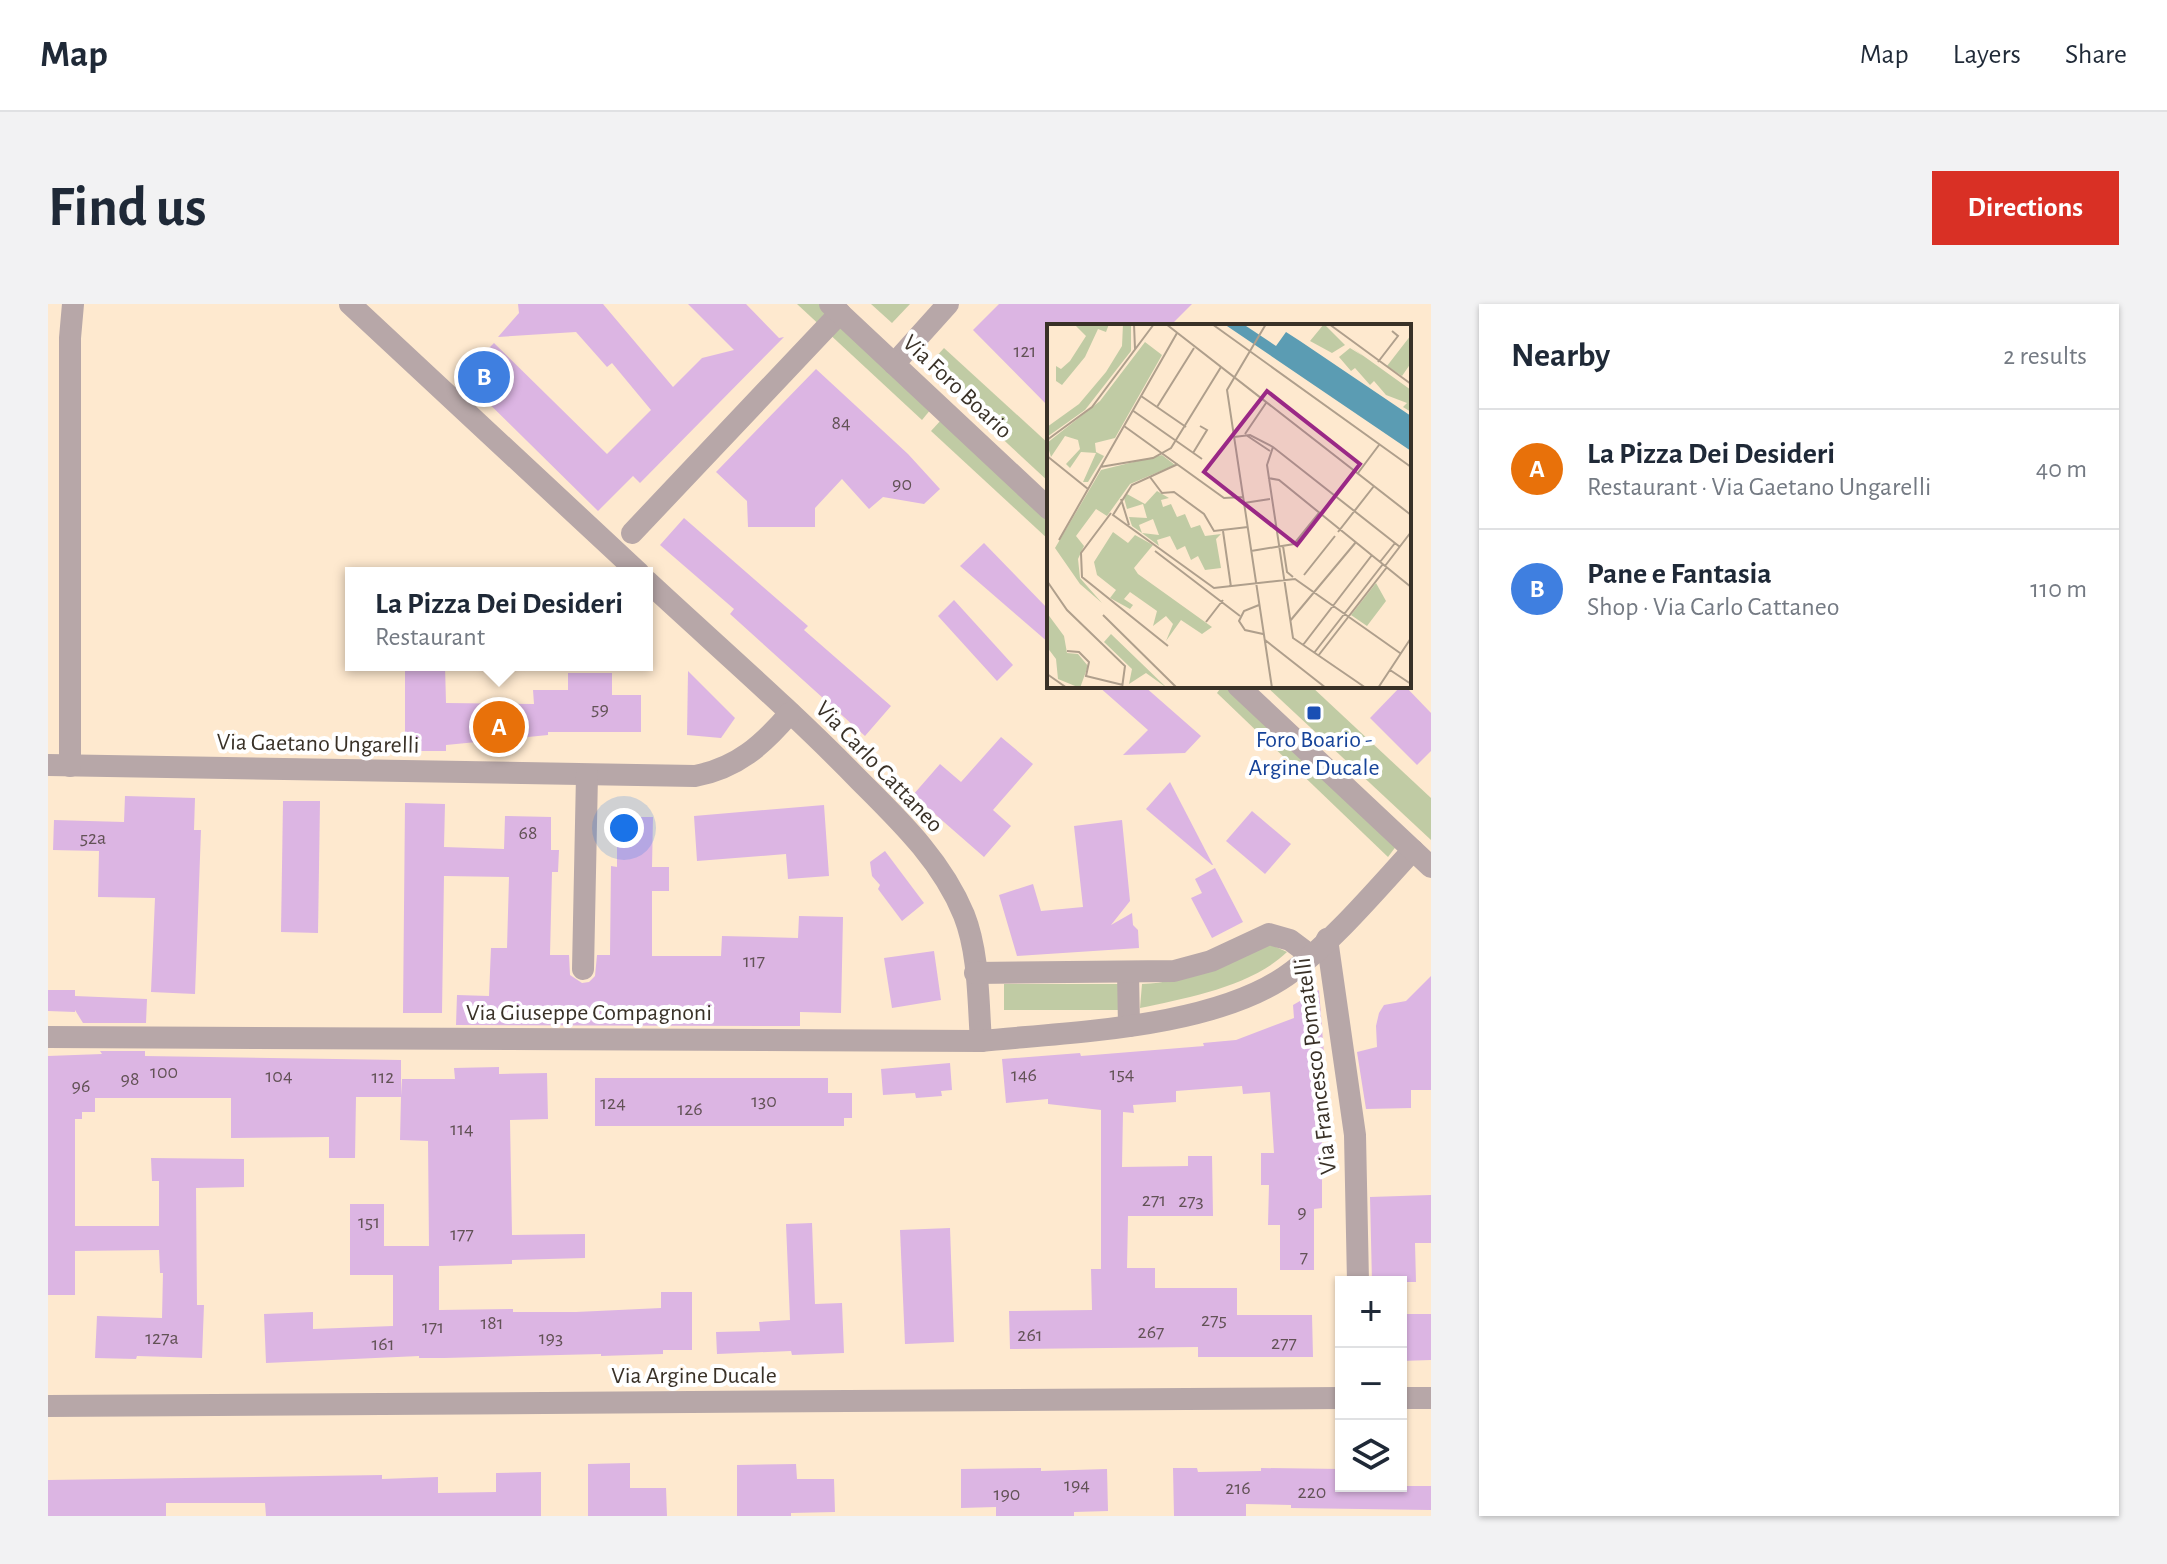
<!DOCTYPE html>
<meta charset="utf-8">
<style>
body{margin:0;font-family:"Alegreya Sans",sans-serif;background:#f2f2f3;color:#1f2937}
.controls{position:absolute;right:24px;bottom:24px;display:grid;overflow:hidden;border-radius:0px;box-shadow:0 2px 6px #0004}
.controls button{width:72px;height:72px;display:grid;place-items:center;padding:0;border:0;border-bottom:2px solid #e0e1e3;background:#fff;color:#1f2937;font:40px sans-serif}
.you{position:absolute;left:576px;top:524px;width:28px;height:28px;margin:-20px;border:6px solid #fff;border-radius:50%;background:#1a73e8;box-shadow:0 0 0 12px #1a73e833}
.badge{display:grid;place-items:center;width:52px;height:52px;border-radius:50%;background:#d93025;color:#fff;font-size:26px;font-weight:700}
.pin{position:absolute;translate:-50% -50%;border:4px solid #fff;box-shadow:0 2px 8px #0006}
.popup{position:absolute;left:297px;top:263px;width:308px;height:104px;box-sizing:border-box;display:grid;place-content:center;border-radius:0px;background:#fff;filter:drop-shadow(0 2px 6px #0005);font-size:26px;white-space:nowrap;color:#747a83}
.popup b{font-size:30px;color:#1f2937}
.popup::after{content:'';position:absolute;left:50%;top:100%;margin-left:-16px;border:16px solid transparent;border-top-color:#fff}
.list{margin:0;padding:0;list-style:none}
h2{display:flex;justify-content:space-between;align-items:center;height:104px;margin:0;padding:0 32px;font-size:34px}
h2 small{font-size:26px;font-weight:400;color:#747a83}
.list li{display:grid;grid-template-columns:52px 1fr auto;gap:24px;align-items:center;box-sizing:border-box;height:120px;padding:0 32px;border-top:2px solid #e0e1e3}
.list b{display:block;font-size:30px;white-space:nowrap}
.list p{margin:0;font-size:26px;white-space:nowrap;color:#747a83}
.list em{font-size:26px;font-style:normal;color:#747a83}
.icon{flex:none;width:44px;height:44px;fill:none;stroke:currentColor;stroke-width:2;stroke-linecap:round;stroke-linejoin:round}
.map{position:relative;flex:none;width:1383px;height:1212px;overflow:hidden;border-radius:0px}
header{display:flex;align-items:center;gap:48px;box-sizing:border-box;height:112px;padding:0 40px;background:#fff;border-bottom:2px solid #e0e1e3}
header strong{font-size:38px}
nav{display:flex;gap:44px;margin-inline-start:auto;font-size:28px}
.intro{display:flex;align-items:center;justify-content:space-between;box-sizing:border-box;height:192px;padding:0 48px}
h1{margin:0;font-size:56px}
.button{padding:20px 36px;border-radius:0px;background:#d93025;color:#fff;font-size:28px;font-weight:700}
main{display:flex;gap:48px;padding:0 48px}
aside{flex:1;background:#fff;border-radius:0px;box-shadow:0 2px 6px #0004}
.map>svg:first-child{display:block}
.green{fill:#c0cba4}
.building{fill:#dcb5e3}
.lines{fill:none;stroke-linecap:round;stroke-linejoin:round}
.minor{stroke:#b7a7a8;stroke-width:22}
.tertiary{stroke:#b7a7a8;stroke-width:22}
.transit-dot{fill:#1a4fb4;stroke:#fff;stroke-width:3}
.labels{text-anchor:middle;dominant-baseline:central;stroke-width:8;stroke-linejoin:round;paint-order:stroke}
.number-label{font-size:20px;fill:#625256}
.street-label{font-size:24px;fill:#393127;stroke:#fff}
.transit-label{font-size:24px;fill:#164399;stroke:#fff}
.inset-road{fill:none;stroke:#af9f8c;stroke-width:2}
.view{fill:#9a2886;fill-opacity:0.15;stroke:#9a2886;stroke-width:4}
.inset-edge{fill:none;stroke:#393127;stroke-width:4}
</style>
<header>
<strong>Map</strong>
<nav><a>Map</a><a>Layers</a><a>Share</a></nav>
</header>
<div class="intro"><h1>Find us</h1><a class="button">Directions</a></div>
<main>
<div class="map">
<svg width="1383" height="1212" viewBox="0 0 1383 1212">
<rect width="100%" height="100%" fill="#fee9cf"/>
<g class="green">
<polygon points="749,0 771,0 883,105 874,116"/>
<polygon points="823,0 862,0 844,19"/>
<polygon points="896,44 1001,140 1001,178 878,64"/>
<polygon points="894,115 1001,214 1001,236 883,127"/>
<polygon points="1174,382 1178,382 1349,541 1340,553 1169,389"/>
<polygon points="1218,382 1263,382 1383,494 1383,536"/>
<path d="M1219 639 1239 648C1204 682 1139 694 1092 704L1094 680C1139 679 1179 656 1219 639Z"/>
<rect x="956" y="680" width="114" height="26"/>
</g>
<g class="building">
<polygon points="470,0 555,0 625,83 654,54 686,46 640,0 698,0 731,34 736,33 592,179 585,172 550,207 413,72 446,39 559,150 603,106 564,59 559,63 528,28 450,33 471,9"/>
<polygon points="951,0 1144,0 1122,22 1001,22 1001,103 925,26"/>
<polygon points="768,65 860,150 892,185 876,200 835,193 821,205 794,175 767,204 767,223 700,223 699,197 668,168"/>
<polygon points="636,214 760,322 756,326 843,402 817,432 682,310 686,305 612,241"/>
<polygon points="936,239 1001,306 1001,339 912,262"/>
<polygon points="906,296 965,361 949,377 890,312"/>
<polygon points="357,361 397,361 398,399 486,400 485,386 520,386 520,369 564,369 564,391 593,391 593,428 500,428 500,431 398,441 398,447 357,447"/>
<polygon points="640,367 687,414 673,434 639,431"/>
<polygon points="1050,382 1096,382 1153,432 1137,449 1075,451 1100,426"/>
<polygon points="1353,382 1357,382 1383,409 1383,447 1369,461 1322,414"/>
<polygon points="953,433 985,460 945,506 963,522 936,553 865,491 892,460 913,478"/>
<polygon points="1122,478 1165,561 1164,561 1098,505"/>
<polygon points="77,492 147,494 146,526 153,526 147,690 103,688 107,594 50,593 51,547 5,546 6,516 76,518"/>
<polygon points="235,497 272,497 270,629 233,628"/>
<polygon points="357,499 397,500 396,543 456,545 457,512 503,513 503,546 511,546 510,568 504,568 502,651 521,651 522,671 534,679 541,678 547,672 549,651 562,651 563,562 569,563 569,513 605,513 604,563 621,563 621,587 604,587 604,652 673,652 674,632 750,634 751,612 795,613 793,709 752,708 752,722 408,721 409,691 441,692 443,644 459,644 461,573 396,572 394,709 355,709"/>
<polygon points="776,501 781,572 740,575 738,550 649,557 646,512"/>
<polygon points="1204,507 1243,540 1217,570 1178,537"/>
<polygon points="1074,516 1082,597 1063,621 1084,609 1085,621 1090,626 1091,644 969,652 951,591 985,580 993,607 1035,603 1026,522"/>
<polygon points="837,547 876,599 854,617 830,585 832,581 824,572 822,558"/>
<polygon points="1167,564 1195,618 1164,634 1143,594 1154,589 1147,575"/>
<polygon points="886,647 893,696 844,704 836,654"/>
<polygon points="1383,672 1383,786 1363,786 1363,804 1318,805 1309,748 1329,743 1328,722 1331,709 1336,701 1358,697"/>
<polygon points="0,686 27,686 27,692 99,695 98,719 35,719 27,706 27,708 0,707"/>
<polygon points="1271,686 1276,750 1262,751 1269,834 1274,834 1274,904 1266,905 1266,966 1232,966 1232,921 1220,921 1221,881 1213,881 1213,849 1226,849 1222,788 1195,790 1194,782 1128,787 1128,798 1085,801 1086,809 1075,808 1074,863 1140,862 1140,852 1164,852 1165,912 1080,912 1079,964 1107,964 1107,984 1189,984 1189,1011 1264,1011 1265,1053 1150,1053 1150,1043 962,1045 961,1007 1044,1006 1043,965 1053,965 1053,806 1000,800 1000,795 958,799 954,755 1032,749 1033,752 1156,742 1155,739 1188,736 1246,714 1245,701"/>
<polygon points="52,747 97,747 97,752 353,756 353,792 354,775 407,775 406,764 451,763 451,770 499,769 500,815 462,816 464,931 537,930 537,954 464,956 464,960 391,962 391,1006 465,1005 465,1008 528,1008 613,1004 613,988 644,988 644,1046 615,1046 615,1050 553,1052 553,1050 396,1054 371,1054 371,1052 218,1059 216,1010 265,1008 265,1025 345,1022 345,971 302,971 302,900 336,900 336,942 381,942 380,837 352,836 353,793 308,793 307,854 281,854 281,833 183,834 183,794 47,794 47,808 34,808 34,815 27,815 27,922 111,922 111,877 104,877 103,854 196,855 196,883 148,884 149,1001 156,1001 154,1054 89,1052 88,1055 47,1054 49,1012 114,1014 115,969 112,969 111,946 27,947 27,991 0,991 0,752 54,750"/>
<polygon points="902,759 904,786 893,787 894,792 868,794 867,789 835,791 833,765"/>
<polygon points="547,774 780,774 780,789 804,789 804,814 796,814 796,822 547,822"/>
<polygon points="1383,891 1383,939 1367,939 1368,978 1324,978 1322,893"/>
<polygon points="764,919 767,1000 794,999 796,1049 744,1051 743,1047 669,1050 668,1028 712,1027 711,1018 742,1016 738,920"/>
<polygon points="902,924 906,1038 857,1040 852,926"/>
<polygon points="1353,1010 1383,1010 1383,1056 1353,1057"/>
<polygon points="582,1159 582,1184 618,1184 619,1212 540,1212 540,1160"/>
<polygon points="748,1160 749,1175 786,1175 787,1208 743,1209 743,1212 689,1212 689,1161"/>
<polygon points="993,1164 993,1167 1059,1165 1060,1207 1026,1208 1026,1212 948,1212 948,1203 913,1204 913,1165"/>
<polygon points="1125,1164 1149,1164 1150,1168 1213,1167 1213,1164 1293,1165 1293,1182 1383,1182 1383,1206 1243,1204 1243,1201 1198,1200 1198,1212 1126,1212"/>
<polygon points="493,1168 493,1212 218,1212 217,1199 118,1199 118,1212 0,1212 0,1176 334,1171 334,1175 390,1173 390,1189 448,1188 448,1169"/>
</g>
<g class="lines">
<g class="minor">
<polyline points="302,0 591,269"/>
<polyline points="846,60 900,0"/>
<polyline points="584,229 792,9"/>
<path d="M599 277C670 343 744 407 812 477 852 517 894 557 916 611 931 649 930 696 933 737"/>
<path d="M0 461 647 472C689 464 715 441 742 409"/>
<polyline points="22,462 22,34 25,0"/>
<polyline points="1279,635 1307,831 1310,978"/>
<polyline points="535,665 539,471"/>
<polyline points="1080,668 1081,722"/>
<polyline points="927,669 1126,667 1163,657 1221,630 1242,636 1262,651"/>
<path d="M0 733 933 737C1024 728 1171 724 1245 667 1287 635 1329 585 1365 546"/>
<polyline points="1353,1094 1383,1094"/>
<polyline points="0,1102 1293,1094"/>
</g>
<g class="tertiary">
<polyline points="782,0 1001,205"/>
<polyline points="1190,382 1383,563"/>
</g>
</g>
<rect class="transit-dot" x="1258" y="401" width="16" height="16" rx="4"/>
<g class="labels">
<g class="number-label">
<text x="977" y="47">121</text>
<text x="793" y="119">84</text>
<text x="854" y="180">90</text>
<text x="552" y="405">59</text>
<text x="480" y="529">68</text>
<text x="45" y="534">52a</text>
<text x="706" y="657">117</text>
<text x="116" y="768">100</text>
<text x="1074" y="770">154</text>
<text x="976" y="771">146</text>
<text x="231" y="772">104</text>
<text x="335" y="773">112</text>
<text x="82" y="775">98</text>
<text x="33" y="782">96</text>
<text x="716" y="797">130</text>
<text x="565" y="799">124</text>
<text x="642" y="805">126</text>
<text x="414" y="825">114</text>
<text x="1106" y="896">271</text>
<text x="1143" y="897">273</text>
<text x="1254" y="908">9</text>
<text x="321" y="918">151</text>
<text x="414" y="930">177</text>
<text x="1256" y="953">7</text>
<text x="1166" y="1016">275</text>
<text x="444" y="1019">181</text>
<text x="385" y="1023">171</text>
<text x="1103" y="1028">267</text>
<text x="982" y="1031">261</text>
<text x="114" y="1034">127a</text>
<text x="503" y="1034">193</text>
<text x="1236" y="1039">277</text>
<text x="335" y="1040">161</text>
<text x="1029" y="1181">194</text>
<text x="1190" y="1184">216</text>
<text x="1264" y="1188">220</text>
<text x="959" y="1190">190</text>
</g>
<g class="street-label">
<text transform="translate(909 83) rotate(43)">Via Foro Boario</text>
<text transform="translate(270 440) rotate(1)">Via Gaetano Ungarelli</text>
<text transform="translate(831 463) rotate(46)">Via Carlo Cattaneo</text>
<text x="541" y="709">Via Giuseppe Compagnoni</text>
<text transform="translate(1268 762) rotate(-97)">Via Francesco Pomatelli</text>
<text x="646" y="1072">Via Argine Ducale</text>
</g>
<g class="transit-label">
<text x="1266" y="436">Foro Boario -<tspan x="1266" dy="28">Argine Ducale</tspan></text>
</g>
</g>
<g transform="translate(999 20)">
<rect width="364" height="364" fill="#fee9cf"/>
<path d="M27 0H62L59 8 51 5 38 33 15 61 9 57V42L14 45 23 37 39 12ZM76 0H84V27L38 86 0 113V103L32 80 59 48 75 22ZM277 0 298 21 285 29 263 17ZM364 11V39L355 52 340 42ZM98 18 115 31 68 114 48 119 49 128 57 132 41 158H36L49 129 34 128 23 144 19 140 33 125 31 116 18 112 4 133 0 119 53 77ZM304 23 364 66V88L356 83 360 79 339 71 327 57 323 61 308 44 304 47 292 33 303 24 316 32ZM115 131 128 141 83 160 60 192 49 185 29 212 37 222 31 235 33 254 55 279 33 260 8 224 54 146ZM110 167 122 174 114 176 116 183 124 180 130 193 138 190 144 204 153 201 158 212 174 210 169 215 174 244 158 246 151 232 144 236 138 222 130 226 123 212 110 216 112 222 95 209 112 211 106 195 92 201 95 209 85 202 82 193 100 194 96 180 80 185 77 174 80 170 98 180ZM66 208 81 219 88 211 106 221 87 244 91 250 165 303 155 310 134 296 119 317 126 300 119 292 106 302 110 287 83 268 77 275 86 281 83 285 63 274 69 266 50 251 47 238ZM329 259 339 277 320 302 304 291ZM0 289 17 312 20 329 31 330 41 342 33 364 11 355 9 335 0 323ZM64 310 120 364 99 349 82 360 85 345 57 318Z" fill="#c0cba4"/>
<path d="M177 0H196L229 22 239 8 253 17 364 92V127Z" fill="#5b9cb3"/>
<path class="inset-road" d="M87 0 88 25M119 0 364 191M165 0 364 143M219 0 180 66 225 364M282 0 364 60M331 38 351 12 345 7M94 72 139 103M110 83 147 24M85 86 155 135M77 102 177 174 196 173M198 110 219 79M199 111 223 127M187 113 203 111 226 123 353 223M0 116 45 83 107 0M226 123 220 141 246 314 319 364M146 129 160 106 153 102M0 132 41 165M131 140 85 161 66 191 167 264 248 255 353 329M53 143 106 134 124 124 174 43M311 149 332 121M103 153 115 169 127 168 157 190 167 207 201 203M221 154 232 156 364 263M74 175 82 201M197 179 223 175M64 189 34 229 35 253 121 322M176 207 184 263M291 208 327 162M12 216 130 9M236 222 240 248 246 253M108 227 193 292M204 227 247 220 272 189M333 238 348 219M338 242 364 208M257 251 288 212M0 257 20 286 78 342 75 364M212 281 197 287 192 297 198 306 216 310M56 291 130 364M243 297 309 218M159 298 176 276M218 316 279 364M256 321 325 231M20 327 32 328 42 338 39 352 76 361M267 329 336 240M271 332 340 243M343 346 364 360M0 350 20 364M331 364 364 314"/>
<path class="view" d="M220 67 313 140 250 221 157 148Z"/>
<rect width="364" height="364" class="inset-edge"/>
</g>
</svg>
<div class="controls">
<button>+</button>
<button>−</button>
<button><svg class="icon" aria-label="layers" viewBox="0 0 24 24"><path d="M12 4l9 5-9 5-9-5zM3 14l9 5 9-5"/></svg></button>
</div>
<div class="you"></div>
<div class="pin badge" style="left:451px;top:423px;background:#e8710a">A</div>
<div class="popup"><b>La Pizza Dei Desideri</b>Restaurant</div>
<div class="pin badge" style="left:436px;top:73px;background:#3f7fe0">B</div>
</div>
<aside>
<h2>Nearby<small>2 results</small></h2>
<ul class="list">
<li><span class="badge" style="background:#e8710a">A</span><div><b>La Pizza Dei Desideri</b><p>Restaurant · Via Gaetano Ungarelli</p></div><em>40 m</em></li>
<li><span class="badge" style="background:#3f7fe0">B</span><div><b>Pane e Fantasia</b><p>Shop · Via Carlo Cattaneo</p></div><em>110 m</em></li>
</ul>
</aside>
</main>
